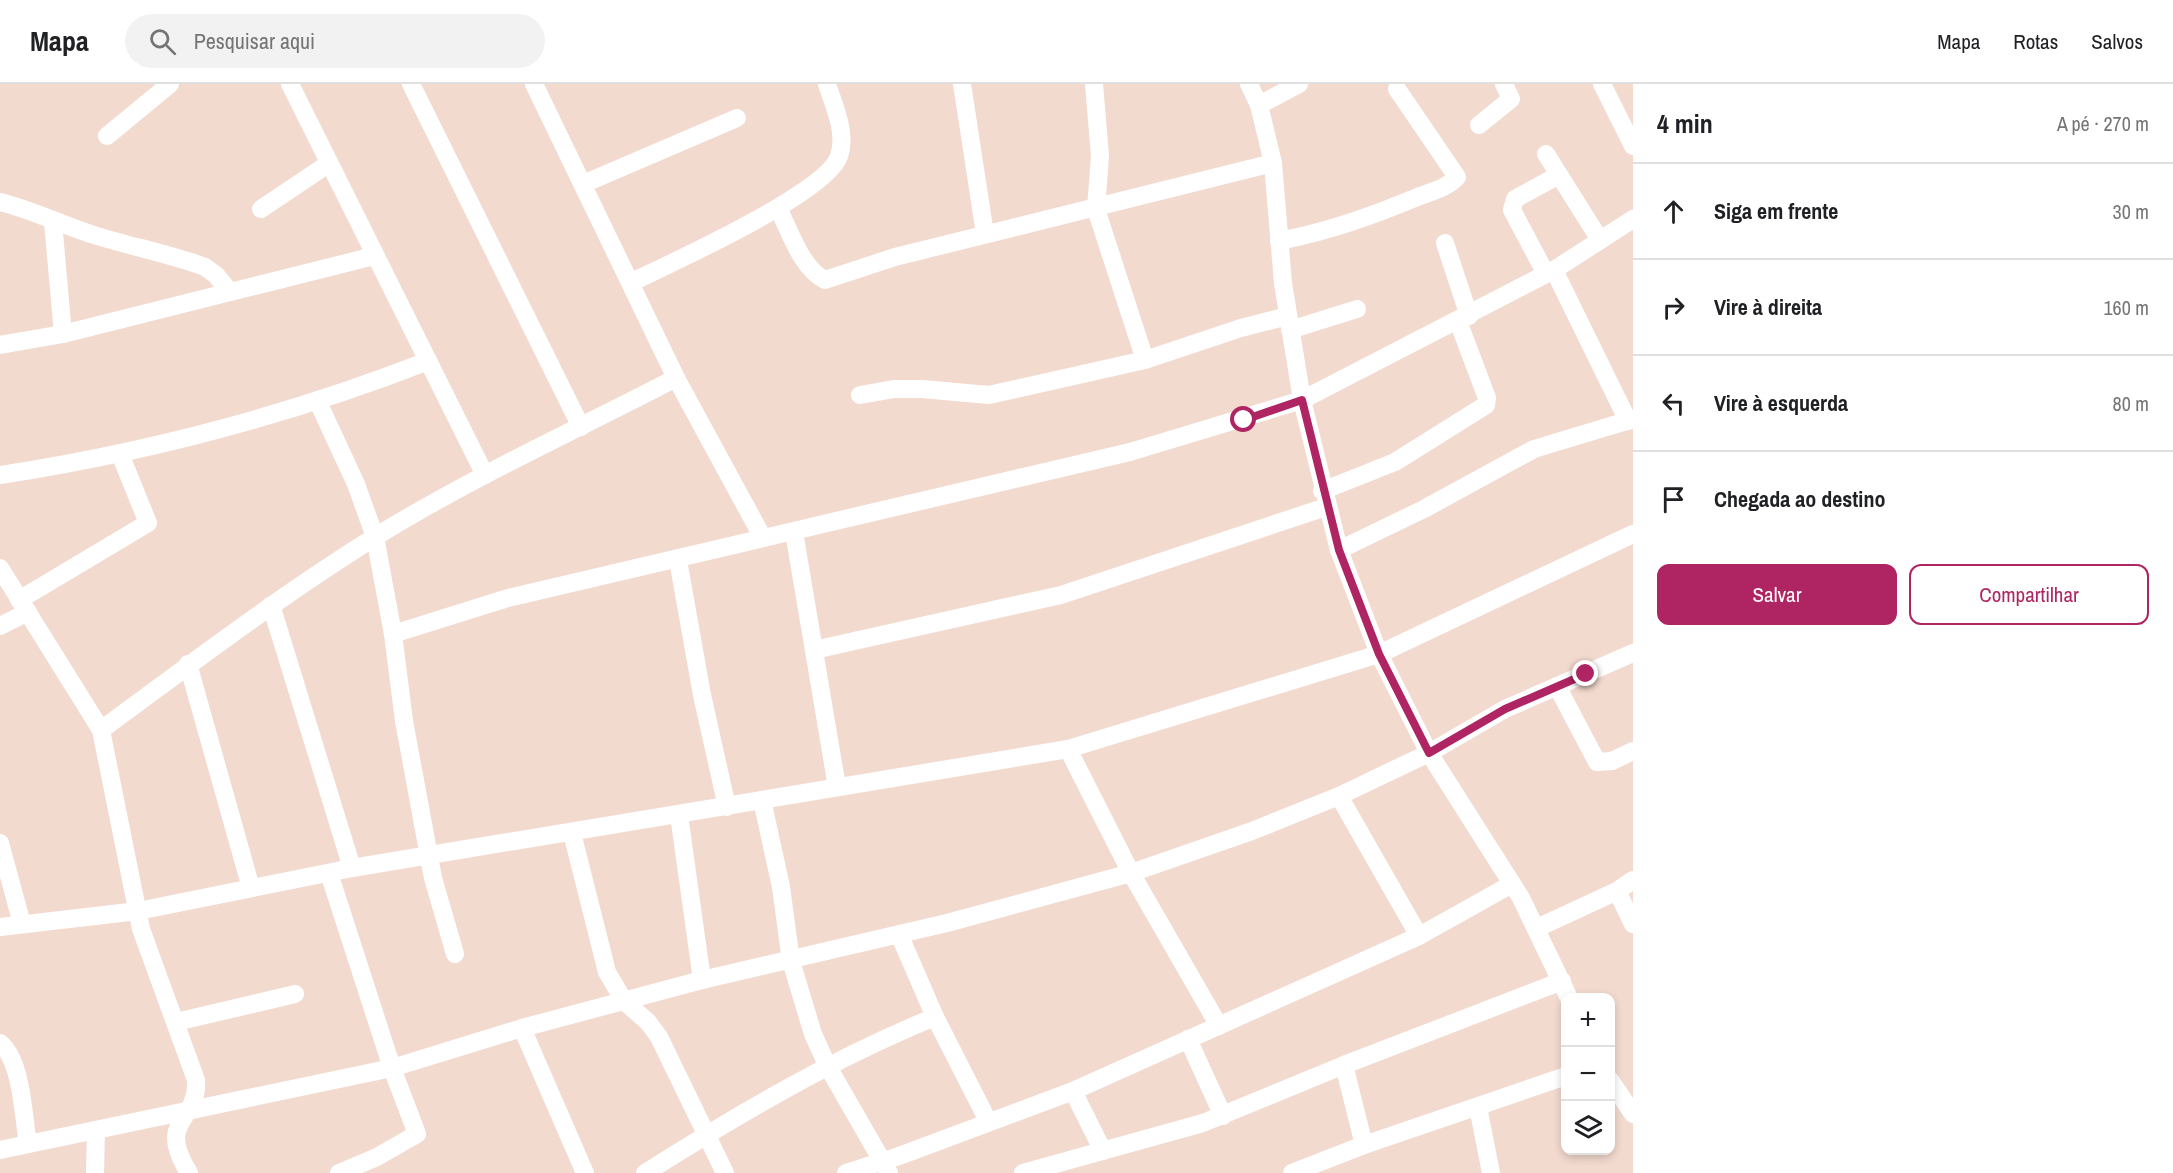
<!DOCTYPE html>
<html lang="pt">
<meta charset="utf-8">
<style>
body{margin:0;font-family:"Archivo Narrow",sans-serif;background:#f2f2f2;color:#202124}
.controls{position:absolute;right:18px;bottom:18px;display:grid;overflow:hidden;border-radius:12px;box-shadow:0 3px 9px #0003}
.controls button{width:54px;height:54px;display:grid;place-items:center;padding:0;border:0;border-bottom:2px solid #e0e0e0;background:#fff;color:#202124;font:30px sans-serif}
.stop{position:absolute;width:18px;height:18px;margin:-14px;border:4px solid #af2462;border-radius:50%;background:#fff}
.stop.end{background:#af2462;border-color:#fff;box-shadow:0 2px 6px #0008}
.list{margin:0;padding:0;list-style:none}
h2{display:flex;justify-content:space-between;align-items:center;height:78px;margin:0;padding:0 24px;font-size:26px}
h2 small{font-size:20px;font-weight:400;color:#757577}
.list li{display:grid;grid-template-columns:39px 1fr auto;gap:18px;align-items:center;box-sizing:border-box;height:96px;padding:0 24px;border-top:2px solid #e0e0e0}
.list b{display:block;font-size:22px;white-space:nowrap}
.list em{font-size:20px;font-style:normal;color:#757577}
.actions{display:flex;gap:12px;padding:18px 24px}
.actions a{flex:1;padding:14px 0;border:2px solid #af2462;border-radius:12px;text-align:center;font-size:21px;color:#af2462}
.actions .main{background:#af2462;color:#fff}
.icon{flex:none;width:33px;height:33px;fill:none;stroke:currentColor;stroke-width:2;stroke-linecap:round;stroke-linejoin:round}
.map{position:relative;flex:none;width:1633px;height:1089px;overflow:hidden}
header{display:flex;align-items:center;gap:36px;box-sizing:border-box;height:84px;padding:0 30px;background:#fff;border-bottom:2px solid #e0e0e0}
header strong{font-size:28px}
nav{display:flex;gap:33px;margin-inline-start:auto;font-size:21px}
.search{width:420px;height:54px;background:#f2f2f2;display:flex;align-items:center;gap:15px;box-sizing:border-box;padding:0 21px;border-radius:33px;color:#757577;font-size:22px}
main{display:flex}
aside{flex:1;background:#fff}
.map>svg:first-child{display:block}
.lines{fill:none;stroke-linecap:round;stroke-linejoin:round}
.minor{stroke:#fff;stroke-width:18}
.route{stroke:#af2462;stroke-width:8}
</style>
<header>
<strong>Mapa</strong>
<div class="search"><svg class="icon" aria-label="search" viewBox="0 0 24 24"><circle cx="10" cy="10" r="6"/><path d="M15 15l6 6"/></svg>Pesquisar aqui</div>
<nav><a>Mapa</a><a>Rotas</a><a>Salvos</a></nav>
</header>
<main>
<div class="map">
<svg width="1633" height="1089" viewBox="0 0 1633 1089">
<rect width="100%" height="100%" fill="#f3dacf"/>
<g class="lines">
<g class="minor">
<polyline points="290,0 485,391"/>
<polyline points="411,0 581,343"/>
<polyline points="534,0 676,294 763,454"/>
<polyline points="962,0 985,150"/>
<polyline points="1094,0 1100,72 1096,125 1145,276"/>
<polyline points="1249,0 1259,21 1273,79 1283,199 1302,316 1339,466 1379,570 1429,669 1521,814 1569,914"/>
<polyline points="1602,0 1633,62"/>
<polyline points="1259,21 1299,0"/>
<polyline points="1479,41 1511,15 1504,0"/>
<polyline points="107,52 170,0"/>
<polyline points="1546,70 1600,156"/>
<polyline points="583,100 737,34"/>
<path d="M0 118C33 126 64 142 97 152 133 163 170 170 205 183L216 191 230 208"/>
<path d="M778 124C790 147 801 184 825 196L895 173 1273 79"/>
<polyline points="261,125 328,80"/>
<polyline points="53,138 63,250"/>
<path d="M1279 157C1330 147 1372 132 1420 112 1433 107 1447 104 1457 93L1397 5"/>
<polyline points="1445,159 1469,232"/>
<polyline points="1554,186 1628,337"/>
<polyline points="1546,190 1512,126 1515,115 1559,91"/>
<path d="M632 198C671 179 827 109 839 72 847 49 834 22 827 0"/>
<polyline points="1290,246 1357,225"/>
<polyline points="0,261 63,250 374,172"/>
<polyline points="860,311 894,305 922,305 989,311 1145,276 1241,244 1288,232"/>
<polyline points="318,318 356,400 375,453 393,550 404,637 433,794 455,870"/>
<path d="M0 391C149 368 287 332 428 277"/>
<polyline points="1322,407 1395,378 1486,321 1487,314 1458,237"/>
<polyline points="794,448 837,703"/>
<polyline points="1339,466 1424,425 1534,365 1633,335"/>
<polyline points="678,476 702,611 727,723"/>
<path d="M0 484 101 646 141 845 196 996C199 1039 155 1034 189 1089"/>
<polyline points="19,516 148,439 120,370"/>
<polyline points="271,521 352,784"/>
<polyline points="0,542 28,528"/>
<polyline points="393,550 508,514 1130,368 1302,316 1554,186 1633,135"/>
<polyline points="814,566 1061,511 1326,423"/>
<polyline points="188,580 251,804"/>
<polyline points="1557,602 1597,678 1612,677 1633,667"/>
<path d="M101 646C191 580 280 512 375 453 472 393 576 346 676 294"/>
<polyline points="1068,665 1131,789 1219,942"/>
<polyline points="1339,712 1419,852"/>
<polyline points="762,716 781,803 791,877 813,950 827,981 889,1089"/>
<polyline points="679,731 702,896"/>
<polyline points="572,749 607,888 624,917 648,938 659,953 725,1089"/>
<polyline points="0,759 22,840"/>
<polyline points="329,789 392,984 417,1050 377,1073 339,1089"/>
<polyline points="1617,807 1633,840"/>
<polyline points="0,843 138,827 352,784 1068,665 1379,570 1633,450"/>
<polyline points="1537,844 1617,807 1633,796"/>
<polyline points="899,850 935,933 988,1037"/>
<polyline points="176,938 295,910"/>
<polyline points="522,944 585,1089"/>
<polyline points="1188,955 1223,1032"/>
<path d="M0 959C22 977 23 1031 28 1060"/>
<polyline points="1344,981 1364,1061"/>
<polyline points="1610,996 1633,1030"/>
<polyline points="1073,1007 1103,1067"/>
<polyline points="1478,1023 1491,1089"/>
<polyline points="0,1066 392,984 522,944 702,896 947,839 1131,789 1252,747 1339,712 1429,669 1505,625 1633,569"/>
<polyline points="95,1089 96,1047"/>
<path d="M645 1089C739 1030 832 975 935 933"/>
<polyline points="846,1089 899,1072 1073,1007 1419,852 1512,800"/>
<polyline points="1023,1089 1203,1039 1344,981 1562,897"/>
<polyline points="1292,1089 1364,1061 1566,992"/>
</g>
</g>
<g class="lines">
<polyline class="route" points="1244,336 1302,316 1339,466 1379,570 1429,669 1505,625 1586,590"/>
</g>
</svg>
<div class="controls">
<button>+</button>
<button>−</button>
<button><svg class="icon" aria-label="layers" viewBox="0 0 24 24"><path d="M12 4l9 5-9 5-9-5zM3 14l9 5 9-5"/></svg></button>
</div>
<div class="stop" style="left:1244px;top:336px"></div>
<div class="stop end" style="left:1586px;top:590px"></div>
</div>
<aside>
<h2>4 min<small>A pé · 270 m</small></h2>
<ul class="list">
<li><svg class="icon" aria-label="ahead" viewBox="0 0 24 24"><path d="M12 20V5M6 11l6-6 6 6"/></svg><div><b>Siga em frente</b></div><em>30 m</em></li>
<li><svg class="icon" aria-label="right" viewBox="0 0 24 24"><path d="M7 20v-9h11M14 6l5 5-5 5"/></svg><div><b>Vire à direita</b></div><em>160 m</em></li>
<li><svg class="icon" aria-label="left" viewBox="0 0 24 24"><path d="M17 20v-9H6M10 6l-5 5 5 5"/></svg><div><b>Vire à esquerda</b></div><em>80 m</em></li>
<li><svg class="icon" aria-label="arrive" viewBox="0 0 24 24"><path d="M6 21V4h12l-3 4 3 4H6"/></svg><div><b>Chegada ao destino</b></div></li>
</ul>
<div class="actions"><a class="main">Salvar</a><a>Compartilhar</a></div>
</aside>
</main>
